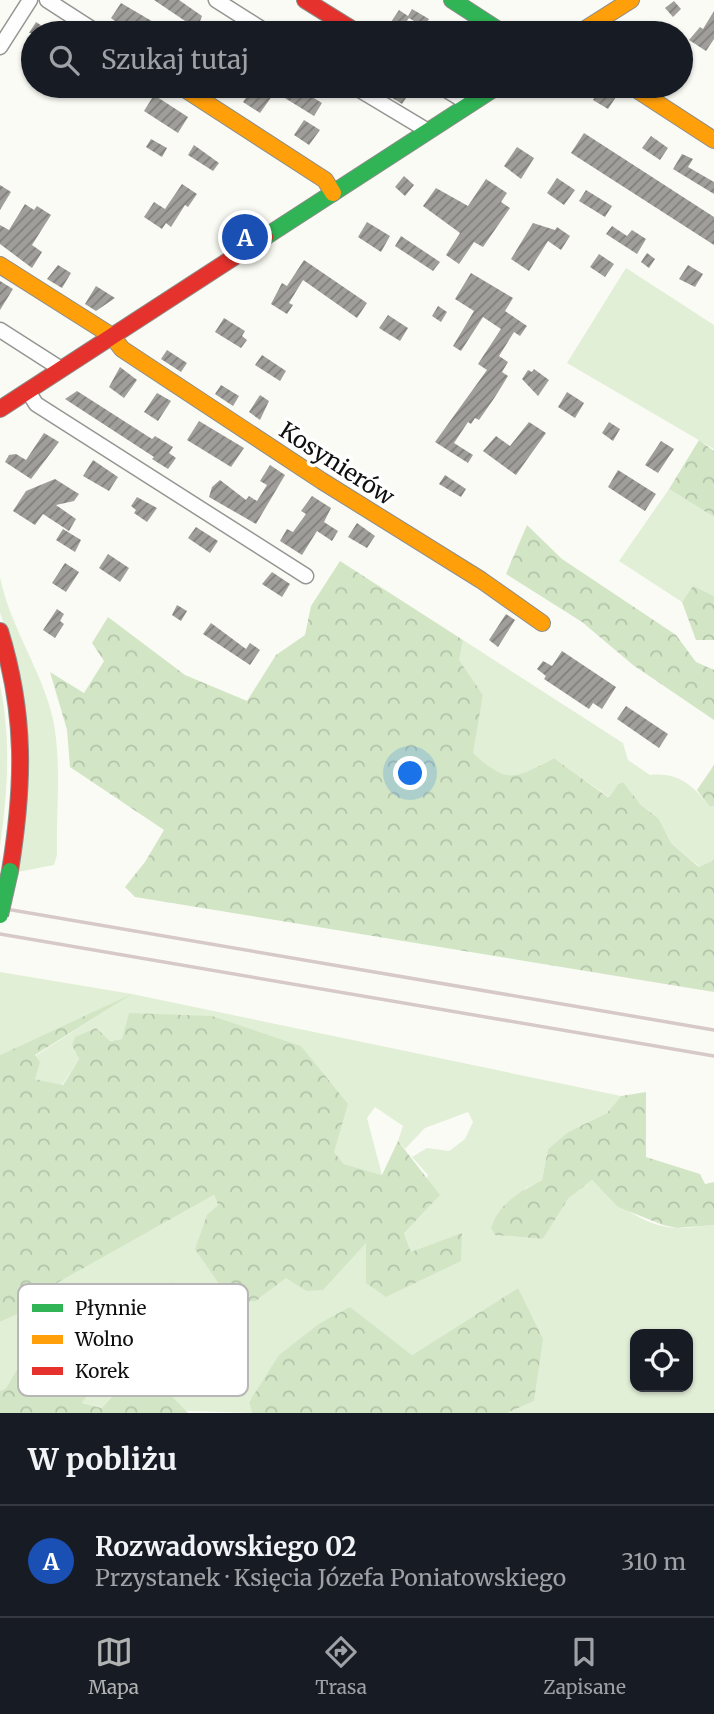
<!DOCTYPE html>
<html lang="pl">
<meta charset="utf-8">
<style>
body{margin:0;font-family:Merriweather,serif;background:#242831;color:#f1f3f6}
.controls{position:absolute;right:21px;bottom:21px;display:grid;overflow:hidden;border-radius:14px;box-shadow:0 2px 5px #0004}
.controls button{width:63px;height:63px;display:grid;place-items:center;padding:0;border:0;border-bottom:2px solid #363941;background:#171b24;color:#f1f3f6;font:35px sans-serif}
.you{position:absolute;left:411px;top:774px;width:24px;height:24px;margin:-18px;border:5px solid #fff;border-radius:50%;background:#1a73e8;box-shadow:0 0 0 10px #1a73e833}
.badge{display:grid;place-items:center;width:46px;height:46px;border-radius:50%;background:#b1b2b2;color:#fff;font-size:23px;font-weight:700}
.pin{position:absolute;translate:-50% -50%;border:4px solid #fff;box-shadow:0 2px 7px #0006}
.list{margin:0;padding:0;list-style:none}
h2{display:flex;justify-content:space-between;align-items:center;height:91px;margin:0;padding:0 28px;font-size:30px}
h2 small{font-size:23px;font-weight:400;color:#9ea1a6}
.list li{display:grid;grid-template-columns:46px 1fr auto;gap:21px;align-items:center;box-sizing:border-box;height:112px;padding:0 28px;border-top:2px solid #363941}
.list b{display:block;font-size:26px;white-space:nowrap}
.list p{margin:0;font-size:23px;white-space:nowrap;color:#9ea1a6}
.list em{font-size:23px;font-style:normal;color:#9ea1a6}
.icon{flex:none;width:38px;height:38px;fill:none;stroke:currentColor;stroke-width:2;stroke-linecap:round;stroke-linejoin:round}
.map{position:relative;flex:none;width:714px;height:1413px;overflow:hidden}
.search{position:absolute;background:#171b24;box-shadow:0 2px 5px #0004;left:21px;right:21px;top:21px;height:77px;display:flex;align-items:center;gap:18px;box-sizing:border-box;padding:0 24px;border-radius:38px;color:#9ea1a6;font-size:26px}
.sheet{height:203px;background:#171b24}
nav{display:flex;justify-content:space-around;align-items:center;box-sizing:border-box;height:98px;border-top:2px solid #363941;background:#171b24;font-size:19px;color:#9ea1a6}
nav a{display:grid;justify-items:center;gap:4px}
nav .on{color:#b1b2b2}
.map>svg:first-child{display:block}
.grass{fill:#e2efd7;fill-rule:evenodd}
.forest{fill:url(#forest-crowns)}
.building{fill:url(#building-hatch)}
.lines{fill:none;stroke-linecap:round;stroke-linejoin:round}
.street-casing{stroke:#959593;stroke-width:17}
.fast-casing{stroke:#8c8c89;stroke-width:18}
.slow-casing{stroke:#8c8c89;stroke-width:18}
.jam-casing{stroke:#8c8c89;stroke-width:18}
.street{stroke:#fefefe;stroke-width:14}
.fast{stroke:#30b455;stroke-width:16}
.slow{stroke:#ff9f0a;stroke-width:16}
.jam{stroke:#e5322d;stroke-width:16}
.rail{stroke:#d6c9c7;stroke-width:3.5}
.fast-bridge-casing{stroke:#8c8c89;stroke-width:18;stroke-linecap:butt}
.fast-bridge{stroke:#30b455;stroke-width:16}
.labels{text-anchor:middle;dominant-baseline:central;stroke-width:7;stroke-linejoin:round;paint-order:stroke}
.street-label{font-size:23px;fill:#0f0f0f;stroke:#fff}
.key{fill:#fff;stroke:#b7b7b7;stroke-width:2}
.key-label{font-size:19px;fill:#0f0f0f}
</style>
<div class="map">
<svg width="714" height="1413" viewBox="0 0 714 1413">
<defs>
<pattern id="forest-crowns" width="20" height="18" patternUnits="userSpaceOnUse" patternTransform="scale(1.75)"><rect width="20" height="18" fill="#d2e6c6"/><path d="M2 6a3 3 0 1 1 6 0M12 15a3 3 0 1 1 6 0" fill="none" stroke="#b3c4a9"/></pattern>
<pattern id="building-hatch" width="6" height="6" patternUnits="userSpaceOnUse" patternTransform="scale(1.75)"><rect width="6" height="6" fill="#9f9e9a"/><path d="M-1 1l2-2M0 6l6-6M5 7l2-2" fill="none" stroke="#807f7c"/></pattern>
</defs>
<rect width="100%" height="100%" fill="#fbfbf5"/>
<g class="grass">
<polygon points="626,268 714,325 714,449 567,363"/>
<polygon points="669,489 714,517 714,596 693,587 682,602 619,561"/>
<path d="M0 577C10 627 42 670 53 719 62 764 56 809 57 855L54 865 18 872 9 637 0 613Z"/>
<path d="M463 640 623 743 628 760 650 775C678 772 693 785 710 807L714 806V860L700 867 671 843 659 819 641 805 623 782 618 784 610 798 554 758C512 780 510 786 472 753L483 695 458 660Z"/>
<path d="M0 685C11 739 8 791 0 846Z"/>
<path d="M0 972 132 994 621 1096 607 1113 568 1132 548 1149 542 1180 526 1188 496 1235 543 1239 568 1199 592 1180C614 1202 642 1226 676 1228 688 1229 702 1225 714 1225V1413H507L534 1401 518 1288 412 1355 350 1308 320 1323 249 1401 252 1413 103 1408 82 1403 130 1336 144 1330 149 1297 141 1312 26 1354 6 1388 0 1391V1322L27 1310 50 1287 214 1195 256 1301 287 1277 306 1291 366 1242 411 1252 404 1233 428 1175 412 1157 427 1148 449 1151 465 1139 473 1122 468 1112 425 1128 405 1149 398 1141 403 1126 375 1107 367 1118 382 1175 344 1164 334 1152 123 1039 72 1045 79 1059 62 1085 35 1079V1056L125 998 0 1055ZM635 1334H688V1387H635Z"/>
</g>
<g class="forest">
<polygon points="699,440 714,451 714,517 669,489"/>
<polygon points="527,525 562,559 676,635 696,662 714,670 714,720 633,665 582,622 506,574"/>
<path d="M340 561 463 640 459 660 483 695 473 753C508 785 514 779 554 758L609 798 618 784 623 782 641 805 659 819 671 843 699 867 714 860V992L135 897 125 887 145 862 164 830 70 767 67 730 50 672 84 693 104 661 92 643 108 617 185 675 247 701 276 655 305 635 311 606Z"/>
<polygon points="693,586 714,596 714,640 696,640 682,602"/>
<polygon points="714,765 714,806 710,807 697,790"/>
<polygon points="132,994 35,1055 40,1062 35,1079 63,1085 79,1059 72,1045 75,1037 96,1028 110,1041 122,1039 129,1013 212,1016 301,1046 348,1104 334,1152 344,1164 382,1175 398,1141 440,1195 404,1233 411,1252 462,1233 461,1261 386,1297 366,1283 366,1243 323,1290 306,1291 286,1278 256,1301 232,1303 195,1249 207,1215 218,1205 214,1195 50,1287 27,1310 0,1322 0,1055"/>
<path d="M646 1092V1157L700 1174 705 1184 714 1182V1225L677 1228 663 1225 618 1207 592 1180 568 1199 543 1239 495 1235 491 1228C498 1204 521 1191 542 1180L548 1149 568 1132 607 1113 621 1096Z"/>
<polygon points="173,1282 176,1291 144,1330 130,1336 82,1403 102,1408 116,1393 159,1383 188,1413 0,1413 0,1391 6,1388 26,1354 141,1312 149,1297"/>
<polygon points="518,1288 543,1339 534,1401 507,1413 252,1413 249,1402 279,1355 320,1323 350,1307 412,1355"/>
</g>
<g class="building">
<polygon points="154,0 179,0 202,16 199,24 194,27"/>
<polygon points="674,1 681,9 673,17 665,8"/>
<polygon points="121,3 150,20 171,33 130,33 111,18"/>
<polygon points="412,9 429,19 424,27 409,18 398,33 387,28 399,10 408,16"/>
<polygon points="714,11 714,39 706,51 689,40 700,27 703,29"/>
<polygon points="36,22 53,33 29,33"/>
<polygon points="315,22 326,29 333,33 307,33"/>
<polygon points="254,86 315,86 309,95 322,103 314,116 275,92 260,113 243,102"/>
<polygon points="373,86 414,86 402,104"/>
<polygon points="602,86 618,94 608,109 593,100"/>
<polygon points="154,95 188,117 178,133 144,111"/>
<polygon points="304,120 320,130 309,145 294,135"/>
<polygon points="584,133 714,217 714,245 571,153"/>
<polygon points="651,136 668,148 660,160 642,148"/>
<polygon points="151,139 167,148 162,157 146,147"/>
<polygon points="194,145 219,163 213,171 188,155"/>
<polygon points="517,147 534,158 521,179 504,166"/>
<polygon points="682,154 693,159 688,167 714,182 714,194 673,169"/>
<polygon points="404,176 414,185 405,196 395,187"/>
<polygon points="557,178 575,190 564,205 547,193"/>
<polygon points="486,179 507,193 501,202 510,208 483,247 474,242 459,264 446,255 460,233 423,206 436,188 468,206"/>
<polygon points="182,184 197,194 188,207 185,205 171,227 166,223 162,229 144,217 154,202 165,209"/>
<polygon points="0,185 11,192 0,210"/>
<polygon points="586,190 612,206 605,217 579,201"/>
<polygon points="25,204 34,210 37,206 51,215 32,245 42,252 32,268 0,244 0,225 9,230"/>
<polygon points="367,222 390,236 381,252 358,237"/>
<polygon points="533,223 555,230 557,227 570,236 561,250 548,241 529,271 511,259"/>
<polygon points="612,226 627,236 632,230 646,239 637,254 606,234"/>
<polygon points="401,236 440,262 433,271 395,246"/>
<polygon points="647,253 655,259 649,268 641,262"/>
<polygon points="599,254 614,264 605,277 590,267"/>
<polygon points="304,260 367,303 357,318 303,280 289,303 293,305 287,314 271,304 282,283 287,286"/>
<polygon points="58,265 71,273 62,288 47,279"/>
<polygon points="688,265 703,274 695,287 679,279"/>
<polygon points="471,273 513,298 505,311 527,326 520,336 514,332 499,356 508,362 502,372 508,376 495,397 479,420 475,418 471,424 468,422 454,443 473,455 468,463 435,442 487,370 478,364 501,329 483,317 461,351 453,346 474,311 455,299"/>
<polygon points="0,281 13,289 0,310"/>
<polygon points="96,286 115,298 96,311 85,304"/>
<polygon points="438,306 447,312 441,322 432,316"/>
<polygon points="388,315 408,328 400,341 379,328"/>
<polygon points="224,318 245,331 242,336 247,340 241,348 215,332"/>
<polygon points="167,350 187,363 181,372 161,359"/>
<polygon points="262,355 286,371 280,381 255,365"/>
<polygon points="120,367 137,380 124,398 109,387"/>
<polygon points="534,369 549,380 538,396 522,379 528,370 532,372"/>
<polygon points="221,385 239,396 233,406 215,394"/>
<polygon points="77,391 152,439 155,436 173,447 169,453 176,458 168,469 152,459 154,457 65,399"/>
<polygon points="567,392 584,403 575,418 558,407"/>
<polygon points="157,393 171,401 158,421 144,412"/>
<polygon points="260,395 269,401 260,420 249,412"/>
<polygon points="199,421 244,448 231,467 187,440"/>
<polygon points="529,422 546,433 516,475 483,451 496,436 510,446"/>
<polygon points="609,422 620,429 613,441 602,433"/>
<polygon points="44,433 59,442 31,479 5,462 9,455 16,454 26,460"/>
<polygon points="661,441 674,449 658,473 645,465"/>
<polygon points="93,460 118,477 109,491 83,476"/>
<polygon points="270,465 285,475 256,524 209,497 212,487 220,480 246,500 249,496 257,501 267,485 260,481"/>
<polygon points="618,470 656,494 645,511 608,487"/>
<polygon points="445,475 466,489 461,497 439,484"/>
<polygon points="55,479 79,494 74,501 56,505 76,519 69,531 43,514 35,525 13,511 26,491"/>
<polygon points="312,496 331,508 324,522 338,531 332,541 317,531 302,555 280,541 287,529 293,532 306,514 301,511"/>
<polygon points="137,497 157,508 147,522 134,513 136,510 131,506"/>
<polygon points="357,523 375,536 367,548 348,537"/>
<polygon points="196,527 218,541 210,553 188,538"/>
<polygon points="63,529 81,540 75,552 56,540"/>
<polygon points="108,554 129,568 120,582 99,568"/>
<polygon points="65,563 79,572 66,592 52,583"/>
<polygon points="272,572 290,584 282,597 262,584"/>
<polygon points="177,605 187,611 181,621 172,615"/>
<polygon points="57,609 64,614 60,621 64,624 55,638 43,630"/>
<polygon points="506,614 515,620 498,647 489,640"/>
<polygon points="211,623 246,649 250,643 260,650 250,665 203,634"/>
<polygon points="562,651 616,687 602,709 593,703 589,709 544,679 546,676 537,669 543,661 552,666"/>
<polygon points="626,706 668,734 659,748 617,719"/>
</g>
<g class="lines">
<defs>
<g id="street">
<polyline points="47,0 98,33"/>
<polyline points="216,0 268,33"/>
<polyline points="0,47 30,0"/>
<polyline points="353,86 428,131"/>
<polyline points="440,86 469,104"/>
<polyline points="0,330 61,369"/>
<polyline points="28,391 36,404 306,576"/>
</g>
<g id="fast">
<polyline points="452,0 503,33"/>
<polyline points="265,237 498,86"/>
</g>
<g id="slow">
<polyline points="579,33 631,0"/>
<polyline points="180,86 325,180 333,193"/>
<polyline points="631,86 714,140"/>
<polyline points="0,265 112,336 122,349 322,481 481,580 542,623"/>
</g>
<g id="jam">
<polyline points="305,0 358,33"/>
<polyline points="0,409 265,237"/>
<path d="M0 631C26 715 24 785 10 871"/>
</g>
</defs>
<use href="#street" class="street-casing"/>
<use href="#fast" class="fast-casing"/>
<use href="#slow" class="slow-casing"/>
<use href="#jam" class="jam-casing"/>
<use href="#street" class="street"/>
<use href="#fast" class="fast"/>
<use href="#slow" class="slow"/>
<use href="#jam" class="jam"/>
<g class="rail">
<polyline points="0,908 714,1030"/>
<polyline points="0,934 714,1056"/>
</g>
<defs>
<polyline id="fast-bridge" points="0,915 10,871"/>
</defs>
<use href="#fast-bridge" class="fast-bridge-casing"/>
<use href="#fast-bridge" class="fast-bridge"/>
</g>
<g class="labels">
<g class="street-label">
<text transform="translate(337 463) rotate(33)">Kosynierów</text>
</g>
</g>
<rect x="18" y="1284" width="230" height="112" rx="10" class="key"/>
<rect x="32" y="1304" width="31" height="8" fill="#30b455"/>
<rect x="32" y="1335" width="31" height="9" fill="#ff9f0a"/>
<rect x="32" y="1367" width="31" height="8" fill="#e5322d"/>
<g class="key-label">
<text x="75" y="1315">Płynnie</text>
<text x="75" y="1346">Wolno</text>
<text x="75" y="1378">Korek</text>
</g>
</svg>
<div class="controls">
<button><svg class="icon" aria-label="locate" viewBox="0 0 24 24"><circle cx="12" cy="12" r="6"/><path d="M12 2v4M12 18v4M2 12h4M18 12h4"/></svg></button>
</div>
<div class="you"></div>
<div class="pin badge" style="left:245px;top:237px;background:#1a4fb4">A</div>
<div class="search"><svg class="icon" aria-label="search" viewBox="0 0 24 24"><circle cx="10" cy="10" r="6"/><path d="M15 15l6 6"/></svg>Szukaj tutaj</div>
</div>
<section class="sheet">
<h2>W pobliżu<small></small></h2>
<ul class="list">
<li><span class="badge" style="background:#1a4fb4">A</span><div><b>Rozwadowskiego 02</b><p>Przystanek · Księcia Józefa Poniatowskiego</p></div><em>310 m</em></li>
</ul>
</section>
<nav>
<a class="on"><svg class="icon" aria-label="map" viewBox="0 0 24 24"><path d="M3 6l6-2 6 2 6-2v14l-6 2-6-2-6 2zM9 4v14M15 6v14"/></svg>Mapa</a>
<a><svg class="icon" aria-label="directions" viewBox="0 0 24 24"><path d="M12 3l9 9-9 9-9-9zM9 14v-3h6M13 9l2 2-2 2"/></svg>Trasa</a>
<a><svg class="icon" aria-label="saved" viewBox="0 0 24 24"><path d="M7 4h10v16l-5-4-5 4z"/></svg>Zapisane</a>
</nav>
